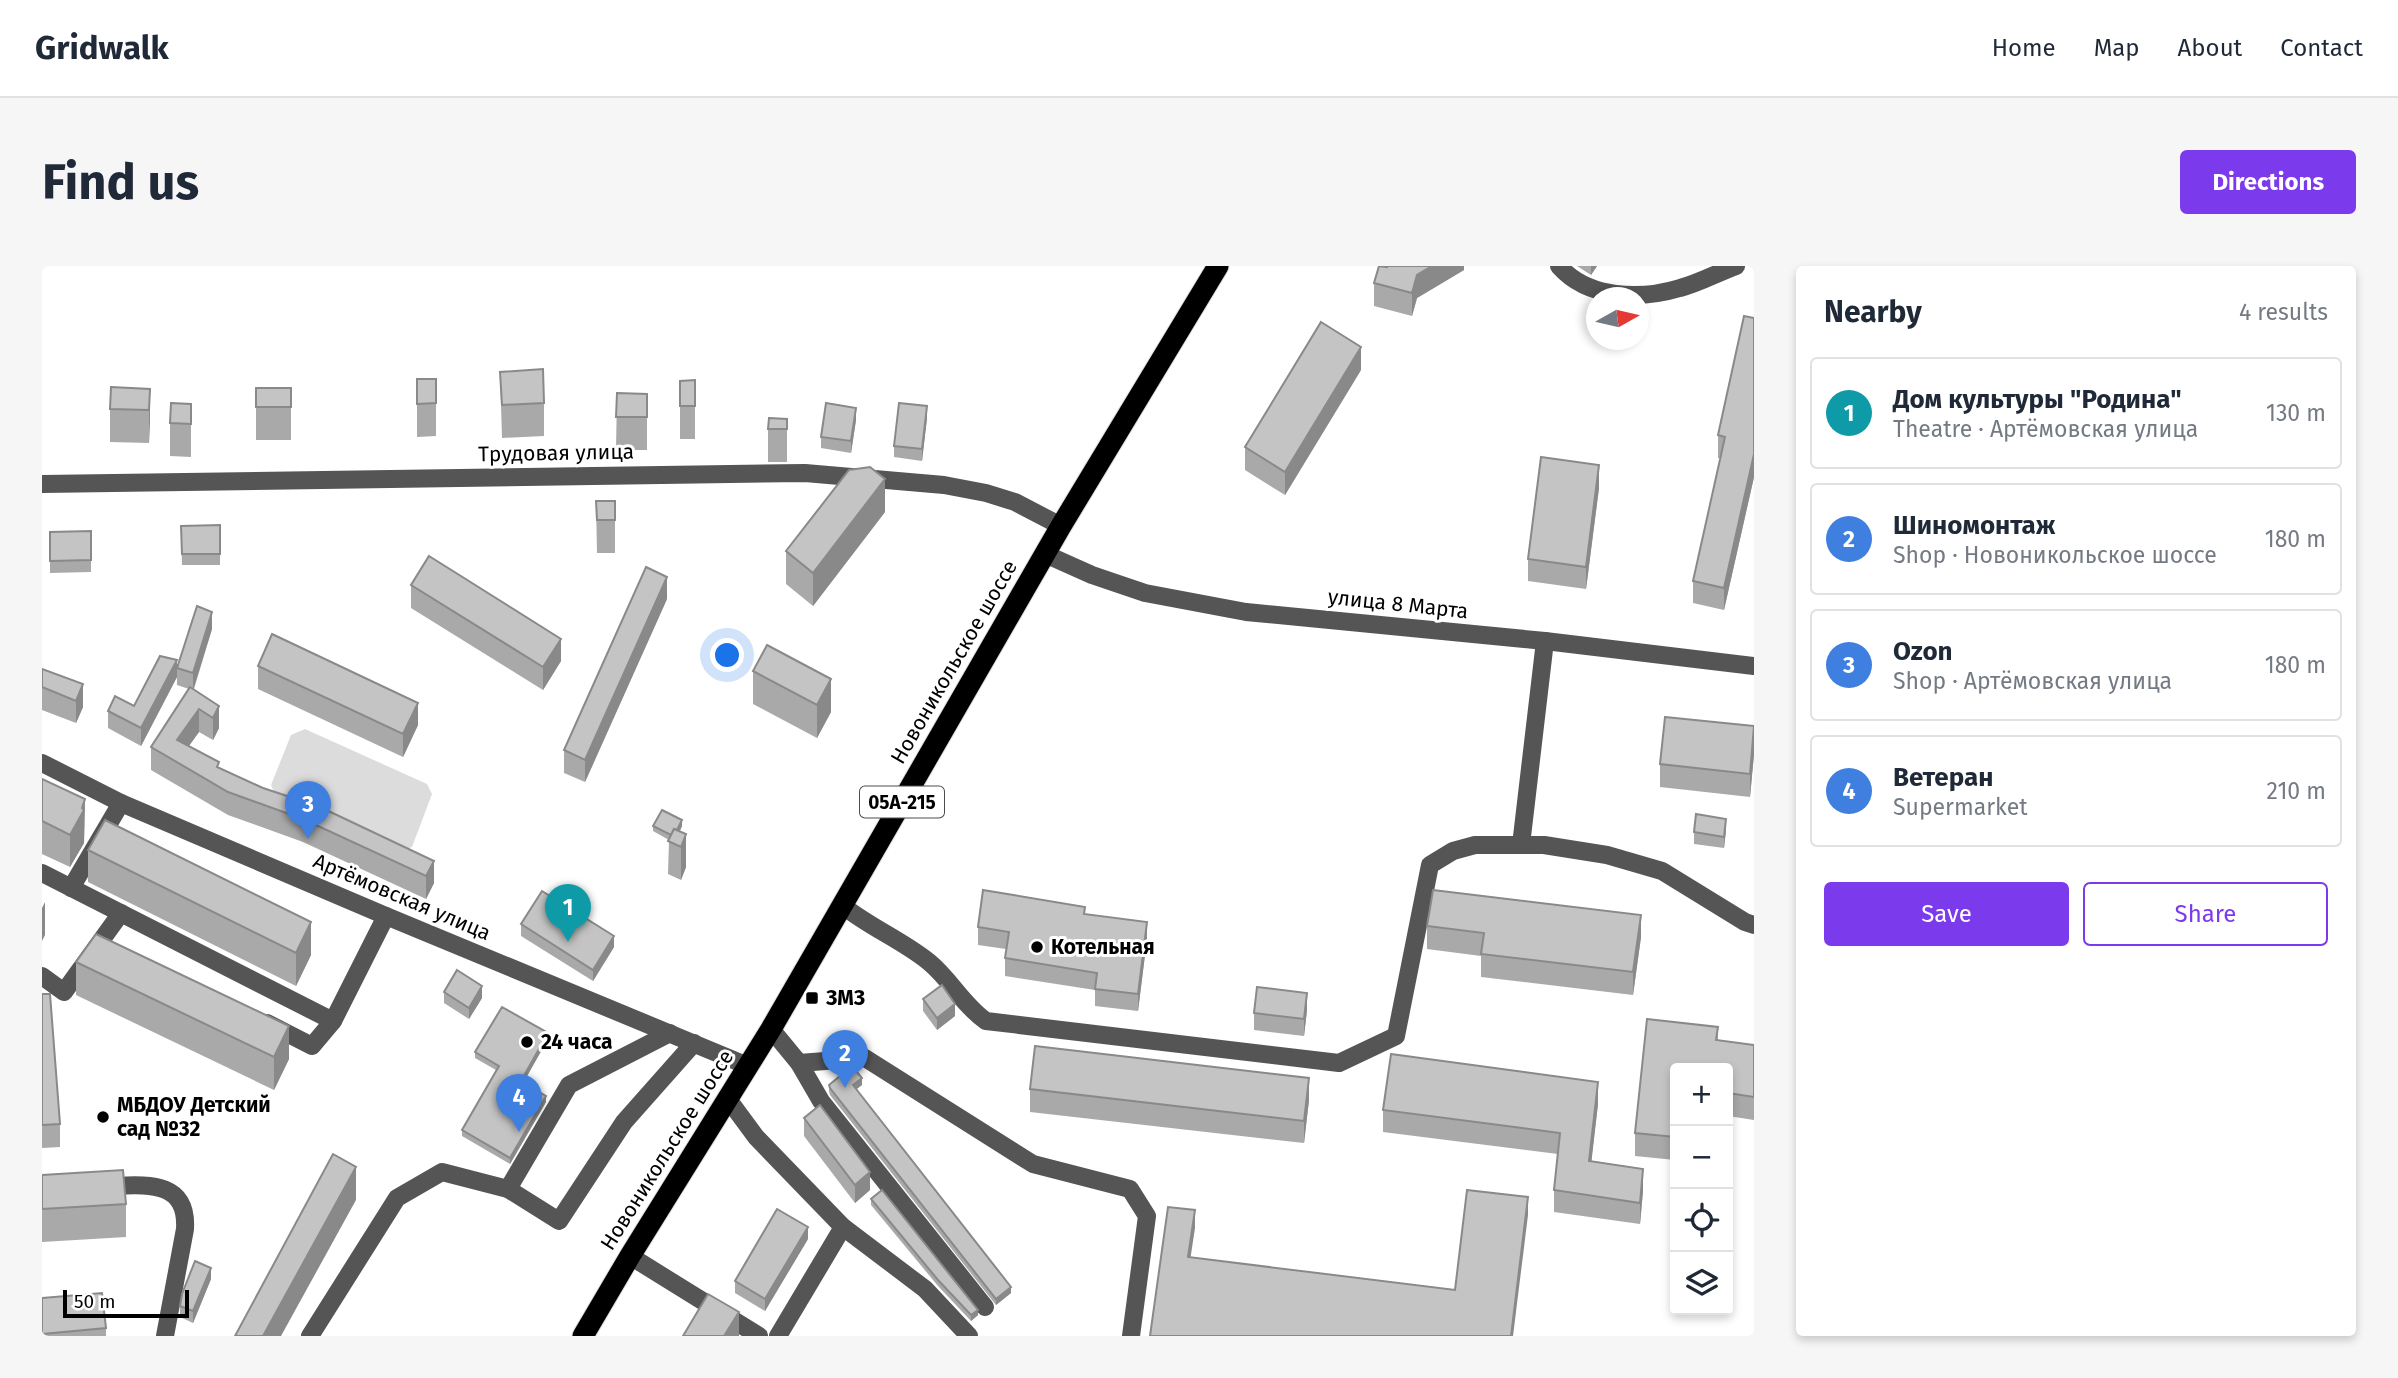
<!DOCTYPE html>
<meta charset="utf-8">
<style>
body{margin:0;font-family:"Fira Sans",sans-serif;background:#f6f6f7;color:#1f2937}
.controls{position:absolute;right:21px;bottom:21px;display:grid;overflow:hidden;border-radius:7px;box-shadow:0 4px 10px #0003}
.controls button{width:63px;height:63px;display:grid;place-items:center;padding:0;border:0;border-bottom:2px solid #e0e1e3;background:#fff;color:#1f2937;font:35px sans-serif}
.compass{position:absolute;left:1544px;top:21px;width:63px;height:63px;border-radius:50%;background:#fff;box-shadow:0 4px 10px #0003;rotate:82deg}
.scale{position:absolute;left:21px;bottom:18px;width:126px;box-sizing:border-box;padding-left:7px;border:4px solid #000;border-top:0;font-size:19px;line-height:24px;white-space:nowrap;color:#000;-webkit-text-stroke:5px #fff;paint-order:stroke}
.you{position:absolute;left:686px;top:390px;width:24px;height:24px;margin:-18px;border:5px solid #fff;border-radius:50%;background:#1a73e8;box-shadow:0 0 0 10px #1a73e833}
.badge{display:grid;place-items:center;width:46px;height:46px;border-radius:50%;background:#7c3aed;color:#fff;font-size:23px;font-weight:700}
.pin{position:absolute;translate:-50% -58px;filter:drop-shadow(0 2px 4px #0008)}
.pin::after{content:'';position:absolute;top:37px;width:24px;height:21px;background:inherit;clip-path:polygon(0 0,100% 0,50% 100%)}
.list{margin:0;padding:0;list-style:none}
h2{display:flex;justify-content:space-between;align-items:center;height:91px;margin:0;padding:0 28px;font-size:30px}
h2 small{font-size:23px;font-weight:400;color:#747a83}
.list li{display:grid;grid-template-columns:46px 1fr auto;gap:21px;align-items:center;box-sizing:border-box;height:112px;margin:0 14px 14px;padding:0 14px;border:2px solid #e0e1e3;border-radius:7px}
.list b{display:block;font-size:26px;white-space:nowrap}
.list p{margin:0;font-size:23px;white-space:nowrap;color:#747a83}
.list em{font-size:23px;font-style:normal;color:#747a83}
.actions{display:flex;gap:14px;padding:21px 28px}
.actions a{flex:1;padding:16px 0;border:2px solid #7c3aed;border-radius:7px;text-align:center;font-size:24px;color:#7c3aed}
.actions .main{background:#7c3aed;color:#fff}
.icon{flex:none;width:38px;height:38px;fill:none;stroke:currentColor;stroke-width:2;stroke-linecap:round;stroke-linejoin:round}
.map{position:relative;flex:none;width:1712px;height:1070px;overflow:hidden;border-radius:7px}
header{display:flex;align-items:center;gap:42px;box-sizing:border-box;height:98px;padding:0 35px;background:#fff;border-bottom:2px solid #e0e1e3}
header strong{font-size:33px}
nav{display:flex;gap:38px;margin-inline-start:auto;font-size:24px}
.intro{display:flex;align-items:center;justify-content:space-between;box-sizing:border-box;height:168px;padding:0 42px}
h1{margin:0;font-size:49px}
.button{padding:18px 32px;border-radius:7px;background:#7c3aed;color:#fff;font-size:24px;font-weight:700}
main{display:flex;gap:42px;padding:0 42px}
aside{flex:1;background:#fff;border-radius:7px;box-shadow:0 4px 10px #0003}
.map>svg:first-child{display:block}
.green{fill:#dcdcdc}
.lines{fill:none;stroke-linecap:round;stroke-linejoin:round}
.highway-casing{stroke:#dbdbdb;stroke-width:23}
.minor{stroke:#555;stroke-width:18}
.highway{stroke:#000;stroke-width:21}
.wall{fill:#a9a9a9}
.shaded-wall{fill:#898989}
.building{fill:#c4c4c4;stroke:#898989;stroke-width:2}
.poi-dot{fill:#000;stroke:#fff;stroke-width:2.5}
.labels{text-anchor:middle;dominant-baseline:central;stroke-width:6;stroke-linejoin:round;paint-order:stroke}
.shield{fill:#fff;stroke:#4c4c4c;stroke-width:2}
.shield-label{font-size:19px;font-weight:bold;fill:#000}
.street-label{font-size:21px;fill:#000;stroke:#fff}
.poi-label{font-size:21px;font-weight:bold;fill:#000;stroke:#fff;text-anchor:start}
</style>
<header>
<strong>Gridwalk</strong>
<nav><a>Home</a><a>Map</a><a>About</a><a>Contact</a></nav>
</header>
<div class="intro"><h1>Find us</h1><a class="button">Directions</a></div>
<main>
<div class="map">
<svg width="1712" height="1070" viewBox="0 0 1712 1070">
<rect width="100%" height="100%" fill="#fff"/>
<polygon class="green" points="263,463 385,518 390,528 370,581 353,588 234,531 229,519 249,469"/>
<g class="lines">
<defs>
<polyline id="highway" points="541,1070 588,990 729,763 1019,260 1176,0"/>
</defs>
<use href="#highway" class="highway-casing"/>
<g class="minor">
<path d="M1517 0C1546 33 1598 34 1638 22 1657 17 1675 7 1694 0"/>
<polyline points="0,218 763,207 902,219 944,227 973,236 1019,260"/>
<polyline points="1003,288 1050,309 1103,327 1204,346 1503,375 1712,400"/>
<polyline points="0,497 79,537 344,650 706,800"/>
<polyline points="1479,579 1503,375"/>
<polyline points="0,607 291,755 344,650"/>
<polyline points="29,622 79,537"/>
<path d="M800 639C827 661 860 674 887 696 908 713 921 739 944 755L1297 797 1354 770 1388 599 1411 585 1433 579H1502L1565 589 1620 605 1703 656 1712 659"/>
<polyline points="0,710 22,726 79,647"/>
<polyline points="225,757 270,780 291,755"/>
<polyline points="729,763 757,797 823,792 991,898 1088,923 1105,950 1089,1070"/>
<polyline points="757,797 779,835 943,1041"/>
<polyline points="686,833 714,871 801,961 883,1023 927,1070"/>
<path d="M61 920C97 920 146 910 143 963L123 1070"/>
<polyline points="466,923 517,955 582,856 652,777"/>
<polyline points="588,990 717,1070"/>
<polyline points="268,1070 355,932 400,906 466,923 527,819 628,767"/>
<polyline points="736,1070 801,961"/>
</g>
<use href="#highway" class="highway"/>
</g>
<g class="wall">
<polygon points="1422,0 1422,4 1375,32 1370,50 1332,40 1332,17 1345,1"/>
<polygon points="1535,0 1555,0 1549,9"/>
<polygon points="1712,52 1712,211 1682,344 1651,337 1651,315 1678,192 1676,192 1676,169"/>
<polygon points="1319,104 1243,229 1203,204 1203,181"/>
<polygon points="458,106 502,137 502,170 460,172"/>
<polygon points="375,113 394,113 394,170 375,171"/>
<polygon points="653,114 653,173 638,173 638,115"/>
<rect x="214" y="122" width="35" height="52"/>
<polygon points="108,123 107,177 68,176 68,143"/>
<polygon points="575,127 605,128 605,184 574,184"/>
<polygon points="149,138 149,191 128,190 128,157"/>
<polygon points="885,152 880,195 852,191 852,180"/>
<polygon points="745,153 745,196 726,196 726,163"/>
<polygon points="814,154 809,187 779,182 779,171"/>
<polygon points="1557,222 1544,323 1486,315 1486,293"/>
<polygon points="554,235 573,235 573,287 555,287"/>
<polygon points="843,246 771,340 744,318 744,285"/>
<polygon points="178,259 178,299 140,299 139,260"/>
<polygon points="49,265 49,306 8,307 8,266"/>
<polygon points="369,319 519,395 501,424 369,342"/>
<polygon points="625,333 543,516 522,507 522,484"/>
<polygon points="170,363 152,423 177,440 177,462 171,474 157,466 147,480 177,502 221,522 392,595 392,617 384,633 261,576 186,549 109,504 109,481 147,423 135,419 135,402"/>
<polygon points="216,400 376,459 361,491 216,423"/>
<polygon points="0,403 41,441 34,457 0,444"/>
<polygon points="711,405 789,446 775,472 711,438"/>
<polygon points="135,411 99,480 66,462 66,445 92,440"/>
<polygon points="1712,460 1712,488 1708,531 1618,521 1618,498"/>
<polygon points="0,513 43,533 42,577 28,601 0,588"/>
<polygon points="611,560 640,560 638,565 644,601 639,614 626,608 627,574 611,565"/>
<polygon points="1684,564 1682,582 1652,578 1652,566"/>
<polygon points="46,584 269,689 254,720 46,616"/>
<polygon points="1043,648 1105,673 1096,745 1053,740 1053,724 963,710 963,692 964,683 936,679 936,661"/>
<polygon points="479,658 572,681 551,715 479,670"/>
<polygon points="1385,660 1599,671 1591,729 1439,711 1439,690 1385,683"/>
<polygon points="34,696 247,793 232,824 34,729"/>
<polygon points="402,726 440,732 427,753 402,737"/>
<polygon points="0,728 18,858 18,881 0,882"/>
<polygon points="881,733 913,750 895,764 881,745"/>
<polygon points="1265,744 1262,770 1212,764 1212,747"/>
<polygon points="1605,753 1676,761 1676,774 1712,779 1712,854 1686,850 1686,802 1633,802 1633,894 1593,890 1593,867"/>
<polygon points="506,773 481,816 504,836 468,898 420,870 420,864 454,804 433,792 433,786"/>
<polygon points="787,819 820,819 814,823 969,1027 954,1039 788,829 787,825"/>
<polygon points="988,823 1267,834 1262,877 988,846"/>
<polygon points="1556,838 1549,896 1601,925 1598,958 1512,946 1512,924 1516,888 1341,866 1341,844"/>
<polygon points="762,852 828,924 813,937 762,870"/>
<polygon points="0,909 84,938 84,971 0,976"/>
<polygon points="829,933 936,1049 929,1055 896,1020 829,939"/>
<polygon points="766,973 723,1045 693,1027 693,1015"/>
<polygon points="169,1013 151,1057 138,1051 138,1040"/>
<polygon points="0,1032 64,1062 64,1070 0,1070"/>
</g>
<g class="shaded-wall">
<polygon points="1390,0 1422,0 1422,4 1375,32 1370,50 1370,27 1375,9"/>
<polygon points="1549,0 1555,0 1549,9"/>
<polygon points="1319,81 1319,104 1243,229 1243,206"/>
<polygon points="108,123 108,156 107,177 107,144"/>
<polygon points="885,140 885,152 880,195 880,183"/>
<polygon points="814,142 814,154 809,187 809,175"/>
<polygon points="1712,188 1712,211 1682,344 1682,322"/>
<polygon points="1557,199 1557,222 1544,323 1544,301"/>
<polygon points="843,213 843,246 771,340 771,307"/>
<polygon points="625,311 625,333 543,516 543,494"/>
<polygon points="170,346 170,363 151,424 151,407"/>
<polygon points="519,373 519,395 501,424 501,401"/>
<polygon points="135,394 135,411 99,480 99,462"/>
<polygon points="789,413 789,446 775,472 775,439"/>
<polygon points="41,418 41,441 34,457 34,435"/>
<polygon points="376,437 376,459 361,491 361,468"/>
<polygon points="177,440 177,462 171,474 171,452"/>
<polygon points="157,443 157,466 135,496 135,474"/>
<polygon points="1712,466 1712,488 1708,531 1708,508"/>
<polygon points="43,533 42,577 28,601 28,569"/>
<polygon points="1684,553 1684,564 1682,582 1682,571"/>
<polygon points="640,554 640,560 632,576 632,570"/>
<polygon points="644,568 644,601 639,614 639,581"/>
<polygon points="392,595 392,617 384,633 384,610"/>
<polygon points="3,636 3,669 0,675 0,642"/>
<polygon points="1599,649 1599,671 1591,729 1591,706"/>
<polygon points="269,656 269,689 254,720 254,687"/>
<polygon points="1105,656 1105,673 1096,745 1096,728"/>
<polygon points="572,670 572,681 551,715 551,704"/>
<polygon points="440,720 440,732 427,753 427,742"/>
<polygon points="1265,727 1265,744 1262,770 1262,753"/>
<polygon points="913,738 913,750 895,764 895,752"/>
<polygon points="247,760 247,793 232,824 232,791"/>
<polygon points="506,767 506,773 479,821 479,815"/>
<polygon points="820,812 820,819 811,826 811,819"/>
<polygon points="1267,812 1267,834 1262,877 1262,855"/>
<polygon points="1556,816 1556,838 1547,917 1547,895"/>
<polygon points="504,830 504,836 468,898 468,892"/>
<polygon points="314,901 314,934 239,1070 221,1070"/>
<polygon points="1601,903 1601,925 1598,958 1598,937"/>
<polygon points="828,906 828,924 813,937 813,919"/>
<polygon points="1486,931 1486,949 1471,1070 1469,1070"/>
<polygon points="1153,944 1153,962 1146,1008 1146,991"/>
<polygon points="766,961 766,973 723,1045 723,1033"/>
<polygon points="169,1002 169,1013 151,1057 151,1045"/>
<polygon points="969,1021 969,1027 954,1039 954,1033"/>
<polygon points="936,1044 936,1049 929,1055 929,1049"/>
<polygon points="697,1046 697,1070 682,1070"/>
</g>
<g class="building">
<polygon points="1337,0 1345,1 1345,0 1390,0 1375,9 1370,27 1332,17"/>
<polygon points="1702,50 1712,52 1712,188 1682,322 1651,315 1683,171 1676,169"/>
<polygon points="1279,56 1319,81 1243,206 1203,181"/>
<polygon points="501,103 502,137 460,139 458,106"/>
<polygon points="375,113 394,113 394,137 375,138"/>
<polygon points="653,114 653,140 638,140 638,115"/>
<polygon points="69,121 108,123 107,144 68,143"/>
<rect x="214" y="122" width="35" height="19"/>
<polygon points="575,127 605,128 605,151 574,151"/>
<polygon points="129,137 149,138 149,158 128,157"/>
<polygon points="784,137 814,142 809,175 779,171"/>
<polygon points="857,137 885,140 880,183 852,180"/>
<polygon points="727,152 745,153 745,163 726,163"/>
<polygon points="1499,191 1557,199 1544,301 1486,293"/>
<polygon points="828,201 843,213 771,307 744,285 807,204"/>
<polygon points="554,235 573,235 573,254 555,254"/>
<polygon points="178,259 178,288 140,288 139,260"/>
<polygon points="49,265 49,294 8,295 8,266"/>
<polygon points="387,290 519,373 501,401 369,319"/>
<polygon points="604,301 625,311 543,494 522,484"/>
<polygon points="155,340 170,346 151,407 135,402"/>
<polygon points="230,368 376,437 361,468 216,400"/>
<polygon points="725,379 789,413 775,439 711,405"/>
<polygon points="118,390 135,394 99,462 66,445 73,430 92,440"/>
<polygon points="0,403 41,418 34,435 0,421"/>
<polygon points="148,421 177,440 171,452 157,443 135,474 177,496 175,501 221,522 278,541 392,595 384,610 261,553 186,526 109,481"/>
<polygon points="1623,451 1712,460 1708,508 1618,498"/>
<polygon points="0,513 43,533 40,542 42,544 28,569 0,555"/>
<polygon points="620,544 640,554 635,564 632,563 629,569 611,560"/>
<polygon points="1654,548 1684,553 1682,571 1652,566"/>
<polygon points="63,554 269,656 254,687 46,584"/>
<polygon points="632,563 644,568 639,581 626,575"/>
<polygon points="941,624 1043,641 1042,648 1105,656 1096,728 1053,723 1055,707 963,692 967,666 936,661"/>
<polygon points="1391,624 1599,649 1591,706 1439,688 1442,667 1385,660"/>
<polygon points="500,625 572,670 551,704 479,658"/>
<polygon points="54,668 247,760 232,791 34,696"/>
<polygon points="415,704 440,720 427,742 402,726"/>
<polygon points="900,719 913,738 895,752 881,733"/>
<polygon points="1215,721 1265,727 1262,753 1212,747"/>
<polygon points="0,728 8,728 18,858 0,859"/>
<polygon points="460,741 506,767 479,815 504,830 468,892 420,864 457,800 433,786"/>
<polygon points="1605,753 1676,761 1674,774 1712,779 1712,831 1686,827 1686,802 1633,802 1633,871 1593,867"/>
<polygon points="993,780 1267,812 1262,855 988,823"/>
<polygon points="1349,788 1556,816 1547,895 1601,903 1598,937 1512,924 1518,867 1341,844"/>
<polygon points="810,800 820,812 811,819 969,1021 954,1033 788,822 787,819"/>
<polygon points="778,839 828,906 813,919 762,852"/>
<polygon points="291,888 314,901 221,1070 193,1070"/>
<polygon points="81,904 84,938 0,943 0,909"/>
<polygon points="840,924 936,1044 929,1049 896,1014 829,933"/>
<polygon points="1425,924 1486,931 1469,1070 1108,1070 1126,941 1153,944 1146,991 1413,1024"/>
<polygon points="735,943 766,961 723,1033 693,1015"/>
<polygon points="153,995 169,1002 151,1045 138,1040 140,1028"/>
<polygon points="60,1027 64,1062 0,1068 0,1032"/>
<polygon points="666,1028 697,1046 682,1070 641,1070"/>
</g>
<g class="poi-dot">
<circle cx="995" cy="681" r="7"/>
<rect x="763" y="725" width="14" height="14" rx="3.5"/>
<circle cx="485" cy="776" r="7"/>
<circle cx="61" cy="851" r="7"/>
</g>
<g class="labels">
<rect class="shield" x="818" y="520.5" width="84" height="31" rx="5"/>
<g class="shield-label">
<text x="860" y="536">05А-215</text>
</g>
<g class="street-label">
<text transform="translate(514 187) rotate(-1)">Трудовая улица</text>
<text transform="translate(1356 338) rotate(6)">улица 8 Марта</text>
<text transform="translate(912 396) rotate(-60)">Новоникольское шоссе</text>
<text transform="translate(360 631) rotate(23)">Артёмовская улица</text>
<text transform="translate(625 884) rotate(-58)">Новоникольское шоссе</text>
</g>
<g class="poi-label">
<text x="1009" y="681">Котельная</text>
<text x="784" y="732">ЗМЗ</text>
<text x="499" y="776">24 часа</text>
<text x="75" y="839">МБДОУ Детский<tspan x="75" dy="24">сад №32</tspan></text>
</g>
</g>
</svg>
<div class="controls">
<button>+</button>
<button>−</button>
<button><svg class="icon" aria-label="locate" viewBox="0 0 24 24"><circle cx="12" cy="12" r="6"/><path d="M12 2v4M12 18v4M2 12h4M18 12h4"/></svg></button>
<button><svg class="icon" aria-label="layers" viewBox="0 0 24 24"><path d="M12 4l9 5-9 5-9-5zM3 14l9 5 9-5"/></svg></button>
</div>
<svg class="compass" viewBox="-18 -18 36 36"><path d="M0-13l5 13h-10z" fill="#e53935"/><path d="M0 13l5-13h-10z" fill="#747a83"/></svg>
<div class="scale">50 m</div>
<div class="you"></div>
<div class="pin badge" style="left:526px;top:676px;background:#0f9aa8">1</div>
<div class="pin badge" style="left:803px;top:822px;background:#3f7fe0">2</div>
<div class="pin badge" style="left:266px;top:573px;background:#3f7fe0">3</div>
<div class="pin badge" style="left:477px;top:866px;background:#3f7fe0">4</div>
</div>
<aside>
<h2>Nearby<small>4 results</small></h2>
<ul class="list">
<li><span class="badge" style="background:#0f9aa8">1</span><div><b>Дом культуры &quot;Родина&quot;</b><p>Theatre · Артёмовская улица</p></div><em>130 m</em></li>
<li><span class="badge" style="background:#3f7fe0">2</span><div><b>Шиномонтаж</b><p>Shop · Новоникольское шоссе</p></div><em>180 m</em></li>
<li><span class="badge" style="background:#3f7fe0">3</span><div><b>Ozon</b><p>Shop · Артёмовская улица</p></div><em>180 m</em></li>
<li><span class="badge" style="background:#3f7fe0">4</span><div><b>Ветеран</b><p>Supermarket</p></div><em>210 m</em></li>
</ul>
<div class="actions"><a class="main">Save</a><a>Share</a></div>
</aside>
</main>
